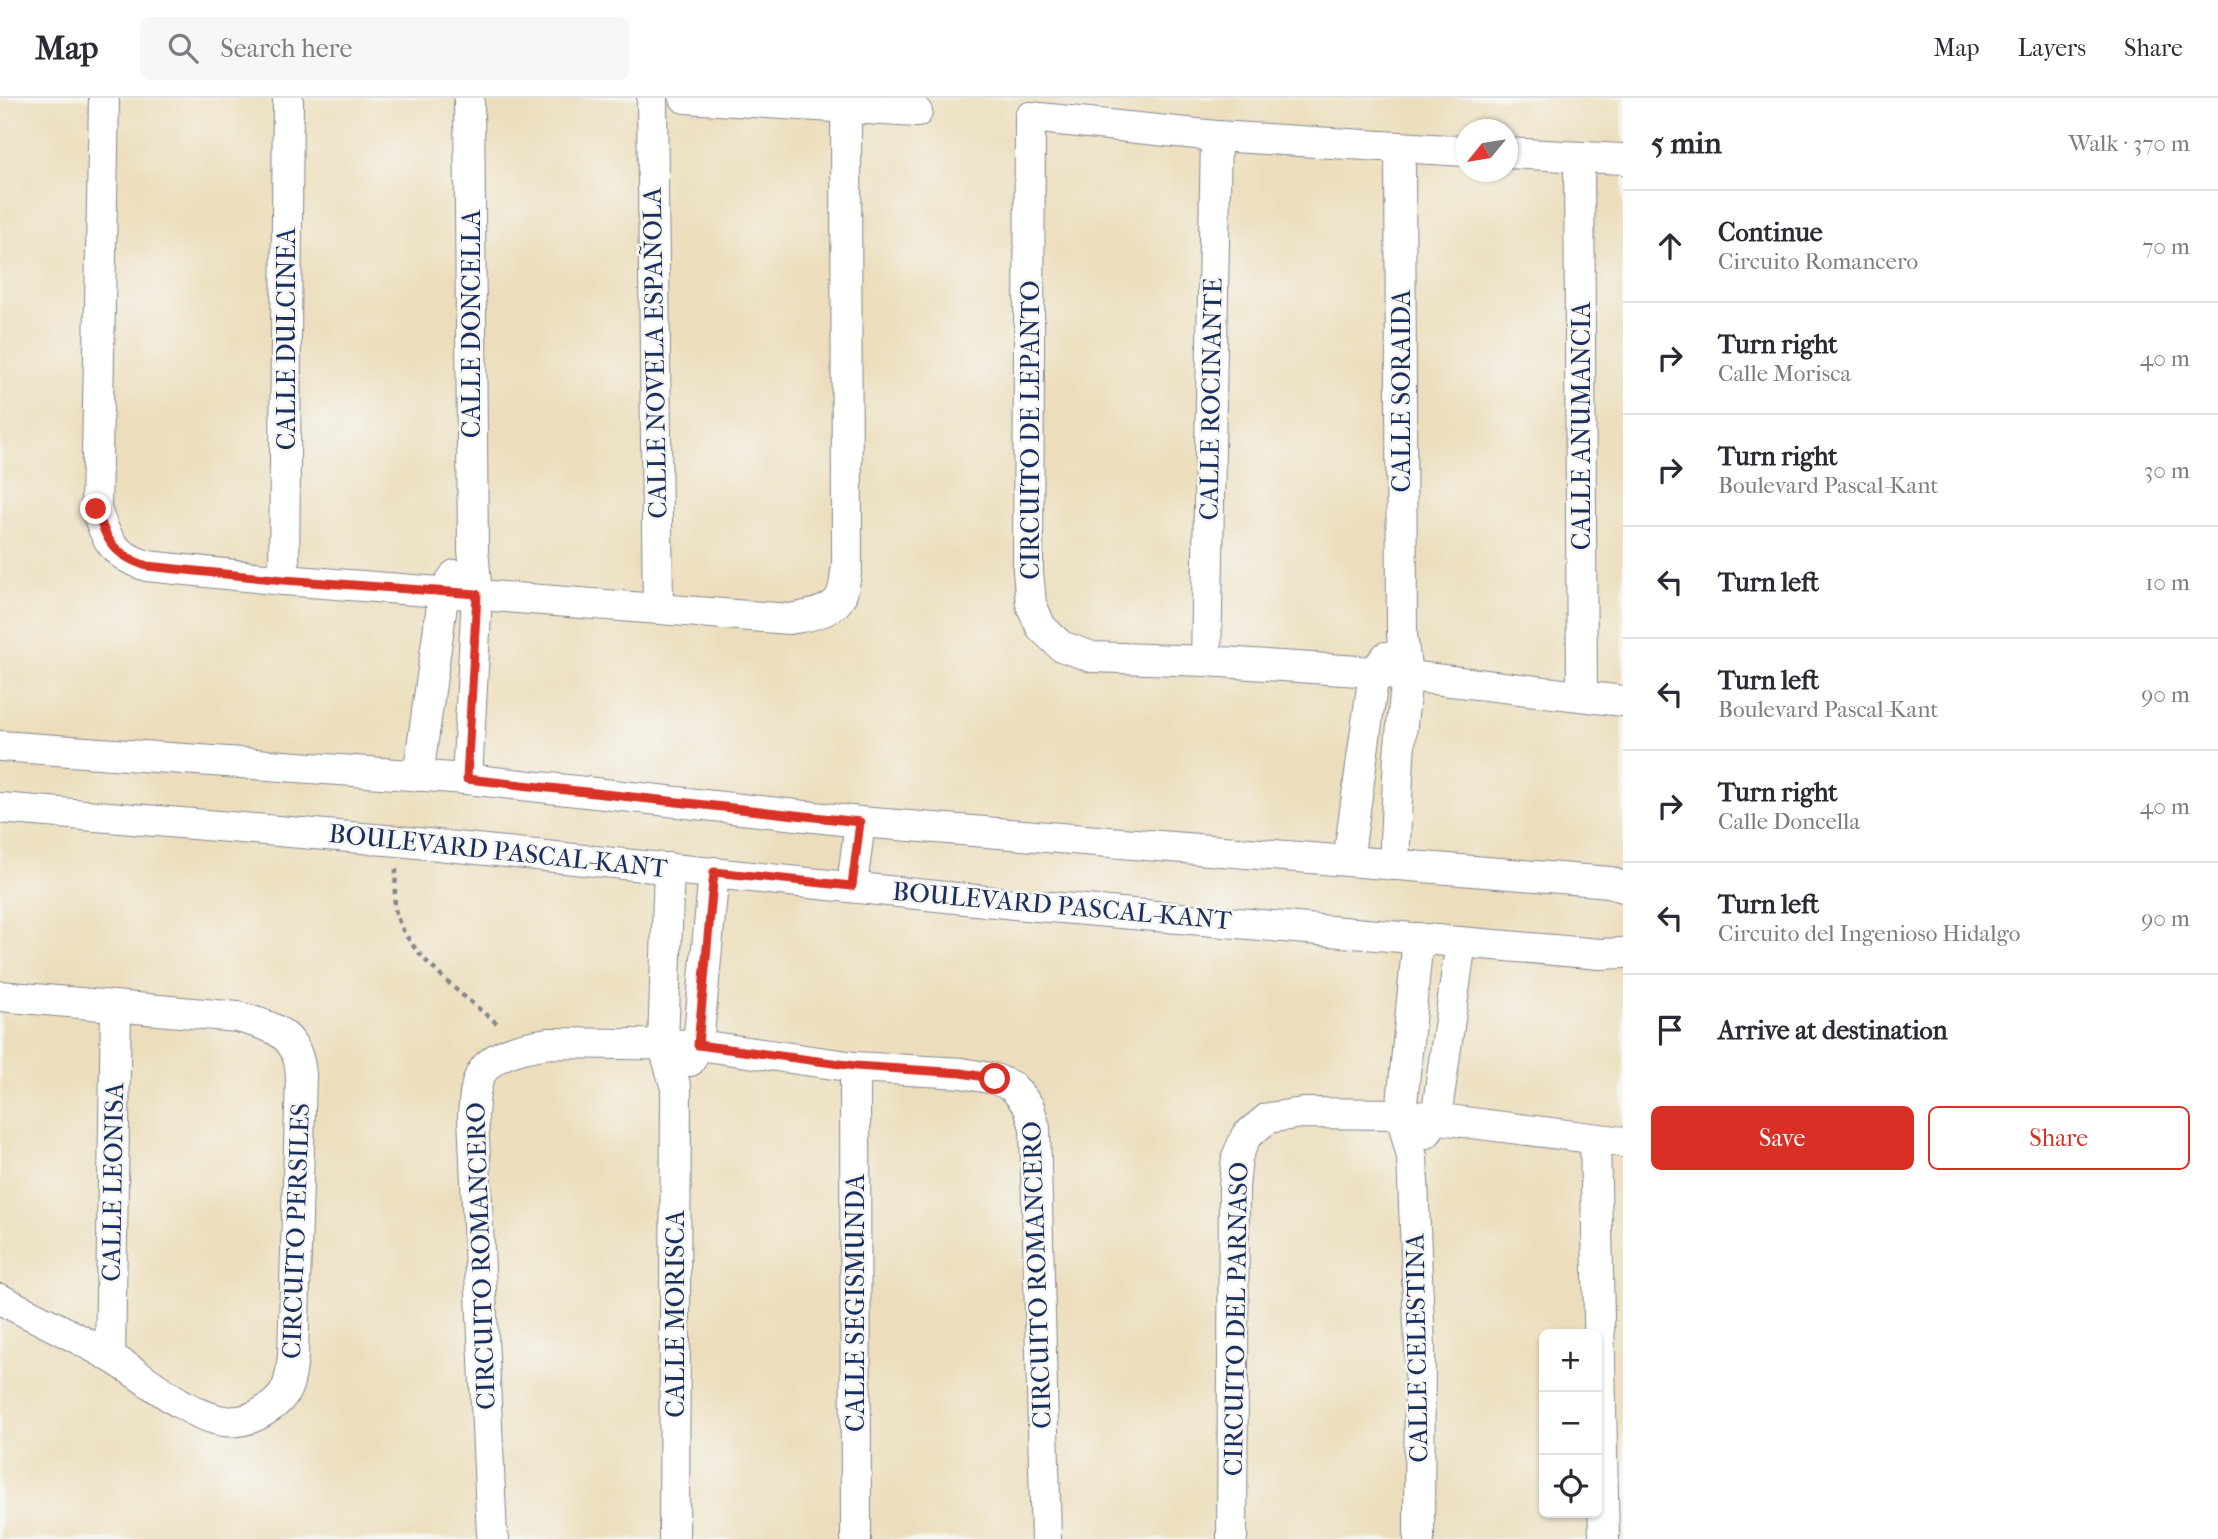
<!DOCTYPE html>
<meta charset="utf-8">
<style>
body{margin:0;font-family:"IM FELL French Canon",serif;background:#f7f7f7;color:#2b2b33}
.controls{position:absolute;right:21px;bottom:21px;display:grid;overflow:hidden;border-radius:10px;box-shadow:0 2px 5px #0004}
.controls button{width:63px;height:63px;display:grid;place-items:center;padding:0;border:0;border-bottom:2px solid #e1e1e2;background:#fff;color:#2b2b33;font:35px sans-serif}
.compass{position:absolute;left:1455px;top:21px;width:63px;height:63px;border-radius:50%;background:#fff;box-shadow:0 2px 5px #0004;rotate:240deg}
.stop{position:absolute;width:21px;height:21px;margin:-16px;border:5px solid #d93025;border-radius:50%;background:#fff}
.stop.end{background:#d93025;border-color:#fff;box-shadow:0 2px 7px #0008}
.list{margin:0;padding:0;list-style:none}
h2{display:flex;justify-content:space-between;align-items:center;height:91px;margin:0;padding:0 28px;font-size:30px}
h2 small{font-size:23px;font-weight:400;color:#7c7c81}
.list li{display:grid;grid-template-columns:46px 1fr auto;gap:21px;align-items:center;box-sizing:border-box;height:112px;padding:0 28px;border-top:2px solid #e1e1e2}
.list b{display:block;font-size:26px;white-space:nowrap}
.list p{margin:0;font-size:23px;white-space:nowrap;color:#7c7c81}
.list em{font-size:23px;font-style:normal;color:#7c7c81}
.actions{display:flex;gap:14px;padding:21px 28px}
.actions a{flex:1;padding:16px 0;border:2px solid #d93025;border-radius:10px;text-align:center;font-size:24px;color:#d93025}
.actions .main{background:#d93025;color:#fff}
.icon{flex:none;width:38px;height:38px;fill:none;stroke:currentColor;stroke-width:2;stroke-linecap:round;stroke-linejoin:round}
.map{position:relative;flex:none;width:1623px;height:1441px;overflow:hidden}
header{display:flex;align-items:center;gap:42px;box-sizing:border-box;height:98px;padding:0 35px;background:#fff;border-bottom:2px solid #e1e1e2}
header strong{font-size:33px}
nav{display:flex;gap:38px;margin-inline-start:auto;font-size:24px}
.search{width:490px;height:63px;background:#f7f7f7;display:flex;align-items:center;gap:18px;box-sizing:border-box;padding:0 24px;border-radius:10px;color:#7c7c81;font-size:26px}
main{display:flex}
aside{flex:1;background:#fff}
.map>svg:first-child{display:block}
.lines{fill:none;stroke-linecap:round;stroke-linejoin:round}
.minor-casing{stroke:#84868d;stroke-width:32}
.path{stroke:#84868d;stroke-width:4.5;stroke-dasharray:5 5;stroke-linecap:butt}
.minor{stroke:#fff;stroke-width:30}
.route{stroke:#d93025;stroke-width:9}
.labels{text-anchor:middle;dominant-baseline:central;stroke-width:5;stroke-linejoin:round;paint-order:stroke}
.street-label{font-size:26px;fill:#1b2f5e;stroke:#f6f6f2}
</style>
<header>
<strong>Map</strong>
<div class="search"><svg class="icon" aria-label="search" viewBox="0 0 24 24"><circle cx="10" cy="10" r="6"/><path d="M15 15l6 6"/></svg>Search here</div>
<nav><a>Map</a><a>Layers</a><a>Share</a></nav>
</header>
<main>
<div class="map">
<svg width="1623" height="1441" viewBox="0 0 1623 1441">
<rect width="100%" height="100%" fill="#f6f6f2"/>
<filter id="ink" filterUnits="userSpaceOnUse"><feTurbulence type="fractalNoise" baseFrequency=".0143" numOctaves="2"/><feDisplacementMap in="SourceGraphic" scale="14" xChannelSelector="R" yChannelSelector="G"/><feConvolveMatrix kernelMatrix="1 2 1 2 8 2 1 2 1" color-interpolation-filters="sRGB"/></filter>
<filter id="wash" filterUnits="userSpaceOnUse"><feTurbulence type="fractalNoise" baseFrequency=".00686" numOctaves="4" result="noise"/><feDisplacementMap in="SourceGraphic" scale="28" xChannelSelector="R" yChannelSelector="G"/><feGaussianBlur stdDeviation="1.57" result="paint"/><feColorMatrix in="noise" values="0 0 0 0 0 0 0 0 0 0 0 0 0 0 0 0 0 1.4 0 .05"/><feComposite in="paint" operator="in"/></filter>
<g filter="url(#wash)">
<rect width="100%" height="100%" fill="#ecdebc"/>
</g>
<g filter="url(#ink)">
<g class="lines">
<defs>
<g id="minor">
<path d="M104 0 96 411C107 443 113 457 147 468L284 482 789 521C806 518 833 515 841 498 845 490 845 478 847 469L846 10"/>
<polyline points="652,0 658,510"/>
<polyline points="685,0 917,14"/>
<polyline points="1465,53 1216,38 1030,19 1028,473 1031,506 1041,529 1061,548 1092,559 1206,563 1374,574 1623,603"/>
<polyline points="1507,55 1623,61"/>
<polyline points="1579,59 1582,597"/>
<polyline points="284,482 288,0"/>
<polyline points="1206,563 1216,38"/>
<polyline points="0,648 467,681 860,724 1610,784 1623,789"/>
<polyline points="418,678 444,493 455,477"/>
<polyline points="467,681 477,497 473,451 469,0"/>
<polyline points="0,710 398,743 1015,806 1600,856 1623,855"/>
<polyline points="1348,763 1374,574 1386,559"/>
<polyline points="1394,767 1399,657 1407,577 1402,537 1400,49"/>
<polyline points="669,770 663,946 676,990 674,1441"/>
<polyline points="852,788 860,724"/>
<polyline points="1418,840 1401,1016 1412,1059 1420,1250 1419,1441"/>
<path d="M0 898 238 919C274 929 298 935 301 977L293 1258C290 1287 288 1300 261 1315 248 1323 230 1326 215 1321 181 1312 141 1276 109 1258 74 1237 36 1220 0 1201"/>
<polyline points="690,963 698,947 714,774"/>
<polyline points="855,969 856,1441"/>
<polyline points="1426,1035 1436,1020 1461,844"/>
<polyline points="1595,1042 1604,1441"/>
<polyline points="110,1258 116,909"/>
<path d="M494 1441 492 1438 473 1018C474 1006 474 992 479 980 489 955 526 948 550 945L698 947 855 969 962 975 995 981 1013 989 1029 1009 1035 1030 1046 1441"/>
<polyline points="1232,1441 1234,1089 1237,1059 1246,1038 1268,1020 1302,1015 1401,1016 1623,1044"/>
</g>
</defs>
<use href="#minor" class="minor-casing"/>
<path class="path" d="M396 771C396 785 393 802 396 815 406 855 467 901 499 927"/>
<use href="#minor" class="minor"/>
</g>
</g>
<g class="lines" filter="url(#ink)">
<path class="route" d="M96 411C107 443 113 457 147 468L284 482 477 496 467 681 860 724 852 788 714 774 698 947 855 968 962 975 995 981"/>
</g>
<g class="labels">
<g class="street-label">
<text transform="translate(471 226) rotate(-90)">CALLE DONCELLA</text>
<text transform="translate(286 241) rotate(-90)">CALLE DULCINEA</text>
<text transform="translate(655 255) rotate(-91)">CALLE NOVELA ESPAÑOLA</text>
<text transform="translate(1401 293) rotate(-90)">CALLE SORAIDA</text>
<text transform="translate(1211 301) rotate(-89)">CALLE ROCINANTE</text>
<text transform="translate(1581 328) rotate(-90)">CALLE ANUMANCIA</text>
<text transform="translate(1030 332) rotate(-90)">CIRCUITO DE LEPANTO</text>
<text transform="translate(498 753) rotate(6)">BOULEVARD PASCAL-KANT</text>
<text transform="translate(1062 808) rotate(5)">BOULEVARD PASCAL-KANT</text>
<text transform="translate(113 1084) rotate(-89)">CALLE LEONISA</text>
<text transform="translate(296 1133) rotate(-88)">CIRCUITO PERSILES</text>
<text transform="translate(481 1158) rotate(-92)">CIRCUITO ROMANCERO</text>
<text transform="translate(1037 1177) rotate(-92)">CIRCUITO ROMANCERO</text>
<text transform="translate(855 1205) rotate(-90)">CALLE SEGISMUNDA</text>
<text transform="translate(675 1216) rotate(-90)">CALLE MORISCA</text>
<text transform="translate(1236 1221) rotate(-89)">CIRCUITO DEL PARNASO</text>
<text transform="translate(1417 1250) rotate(-91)">CALLE CELESTINA</text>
</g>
</g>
</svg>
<div class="controls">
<button>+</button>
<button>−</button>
<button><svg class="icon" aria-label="locate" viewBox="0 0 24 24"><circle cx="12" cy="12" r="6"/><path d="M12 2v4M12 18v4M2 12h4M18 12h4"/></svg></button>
</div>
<svg class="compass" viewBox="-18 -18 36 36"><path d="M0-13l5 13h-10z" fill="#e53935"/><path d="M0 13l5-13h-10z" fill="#7c7c81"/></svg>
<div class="stop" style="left:995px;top:981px"></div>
<div class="stop end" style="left:96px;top:411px"></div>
</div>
<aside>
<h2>5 min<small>Walk · 370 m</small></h2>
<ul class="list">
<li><svg class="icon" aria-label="ahead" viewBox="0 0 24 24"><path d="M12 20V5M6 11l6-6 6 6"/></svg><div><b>Continue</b><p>Circuito Romancero</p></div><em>70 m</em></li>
<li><svg class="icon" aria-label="right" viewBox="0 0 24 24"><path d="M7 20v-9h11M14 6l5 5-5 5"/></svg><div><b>Turn right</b><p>Calle Morisca</p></div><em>40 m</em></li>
<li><svg class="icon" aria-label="right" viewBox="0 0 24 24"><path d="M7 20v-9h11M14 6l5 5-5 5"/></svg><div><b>Turn right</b><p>Boulevard Pascal-Kant</p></div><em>30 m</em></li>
<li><svg class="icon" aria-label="left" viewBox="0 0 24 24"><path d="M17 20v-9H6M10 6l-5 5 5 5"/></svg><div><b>Turn left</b></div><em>10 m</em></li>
<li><svg class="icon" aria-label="left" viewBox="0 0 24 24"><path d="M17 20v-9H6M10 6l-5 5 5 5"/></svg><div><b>Turn left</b><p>Boulevard Pascal-Kant</p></div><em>90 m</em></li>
<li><svg class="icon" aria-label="right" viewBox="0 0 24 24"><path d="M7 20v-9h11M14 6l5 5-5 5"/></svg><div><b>Turn right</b><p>Calle Doncella</p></div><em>40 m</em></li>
<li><svg class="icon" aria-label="left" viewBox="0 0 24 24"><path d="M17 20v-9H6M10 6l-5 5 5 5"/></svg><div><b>Turn left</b><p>Circuito del Ingenioso Hidalgo</p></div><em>90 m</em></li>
<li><svg class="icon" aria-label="arrive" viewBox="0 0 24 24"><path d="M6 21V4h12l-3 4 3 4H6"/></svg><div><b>Arrive at destination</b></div></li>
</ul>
<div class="actions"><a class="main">Save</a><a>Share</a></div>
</aside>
</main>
